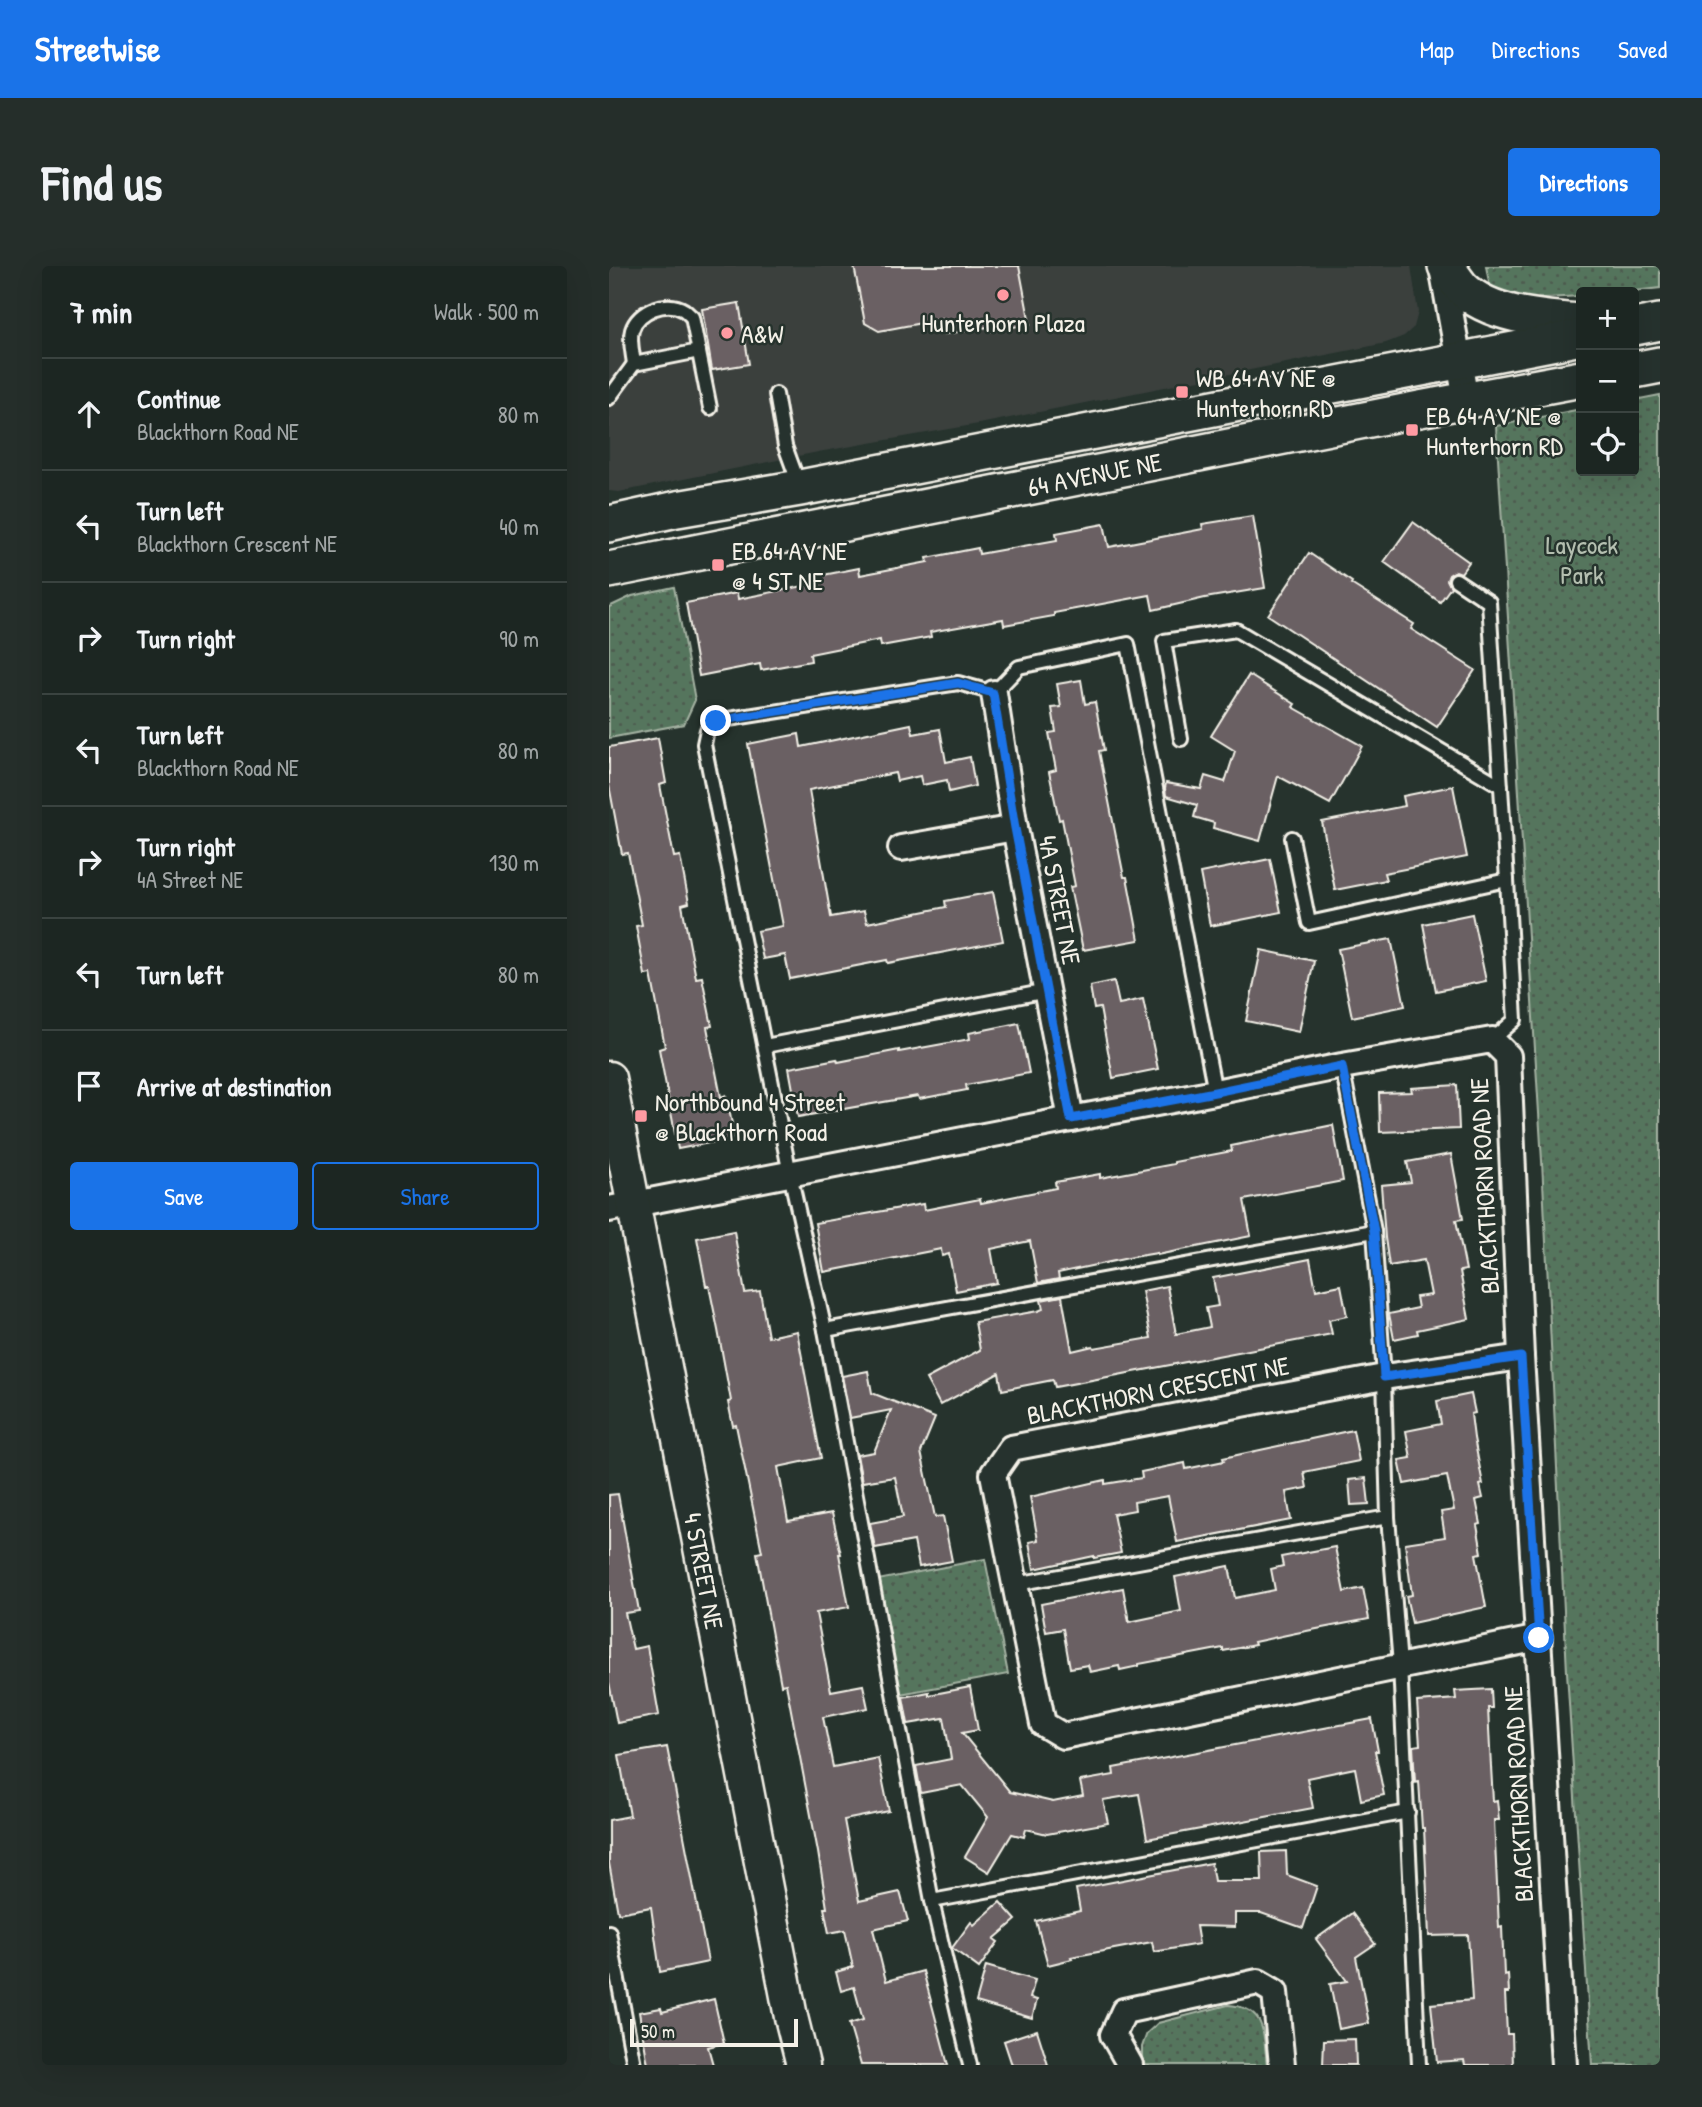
<!DOCTYPE html>
<meta charset="utf-8">
<style>
body{margin:0;font-family:"Patrick Hand",sans-serif;background:#252e2a;color:#f1f3f6}
.controls{position:absolute;right:21px;top:21px;display:grid;overflow:hidden;border-radius:7px;box-shadow:0 7px 28px #0002}
.controls button{width:63px;height:63px;display:grid;place-items:center;padding:0;border:0;border-bottom:2px solid #3a4340;background:#1c2622;color:#f1f3f6;font:35px sans-serif}
.scale{position:absolute;left:21px;bottom:18px;width:168px;box-sizing:border-box;padding-left:7px;border:4px solid #f4f1e8;border-top:0;font-size:19px;line-height:24px;white-space:nowrap;color:#f4f1e8;-webkit-text-stroke:5px #26332d;paint-order:stroke}
.stop{position:absolute;width:21px;height:21px;margin:-16px;border:5px solid #1a73e8;border-radius:50%;background:#fff}
.stop.end{background:#1a73e8;border-color:#fff;box-shadow:0 2px 7px #0008}
.list{margin:0;padding:0;list-style:none}
h2{display:flex;justify-content:space-between;align-items:center;height:91px;margin:0;padding:0 28px;font-size:30px}
h2 small{font-size:23px;font-weight:400;color:#a0a5a5}
.list li{display:grid;grid-template-columns:46px 1fr auto;gap:21px;align-items:center;box-sizing:border-box;height:112px;padding:0 28px;border-top:2px solid #3a4340}
.list b{display:block;font-size:26px;white-space:nowrap}
.list p{margin:0;font-size:23px;white-space:nowrap;color:#a0a5a5}
.list em{font-size:23px;font-style:normal;color:#a0a5a5}
.actions{display:flex;gap:14px;padding:21px 28px}
.actions a{flex:1;padding:16px 0;border:2px solid #1a73e8;border-radius:7px;text-align:center;font-size:24px;color:#1a73e8}
.actions .main{background:#1a73e8;color:#fff}
.icon{flex:none;width:38px;height:38px;fill:none;stroke:currentColor;stroke-width:2;stroke-linecap:round;stroke-linejoin:round}
.map{position:relative;flex:none;width:1051px;height:1799px;overflow:hidden;border-radius:7px}
header{display:flex;align-items:center;gap:42px;box-sizing:border-box;height:98px;padding:0 35px;background:#1a73e8;color:#fff}
header strong{font-size:33px}
nav{display:flex;gap:38px;margin-inline-start:auto;font-size:24px}
.intro{display:flex;align-items:center;justify-content:space-between;box-sizing:border-box;height:168px;padding:0 42px}
h1{margin:0;font-size:49px}
.button{padding:18px 32px;border-radius:7px;background:#1a73e8;color:#fff;font-size:24px;font-weight:700}
main{display:flex;gap:42px;padding:0 42px}
aside{flex:1;background:#1c2622;border-radius:7px;box-shadow:0 7px 28px #0002}
.map>svg:first-child{display:block}
.built{fill:#3b403e}
.park{fill:url(#park-dots);stroke:#a4b2a2;stroke-width:2}
.building{fill:#6b6064;stroke:#f4f1e8;stroke-width:2}
.lines{fill:none;stroke-linecap:round;stroke-linejoin:round}
.service-casing{stroke:#f4f1e8;stroke-width:18}
.minor-casing{stroke:#f4f1e8;stroke-width:30}
.tertiary-casing{stroke:#f4f1e8;stroke-width:37}
.secondary-casing{stroke:#f4f1e8;stroke-width:40}
.service{stroke:#26332d;stroke-width:12}
.minor{stroke:#26332d;stroke-width:24}
.tertiary{stroke:#26332d;stroke-width:32}
.secondary{stroke:#26332d;stroke-width:35}
.route{stroke:#1a73e8;stroke-width:9}
.poi-dot{fill:#ff9aa2;stroke:#26332d;stroke-width:2.5}
.labels{text-anchor:middle;dominant-baseline:central;stroke-width:5;stroke-linejoin:round;paint-order:stroke}
.poi-label{font-size:26px;fill:#f4f1e8;stroke:#26332d;text-anchor:start}
.street-label{font-size:26px;fill:#f4f1e8;stroke:#26332d}
.park-label{font-size:26px;fill:#b4bfb0;stroke:#26332d}
</style>
<header>
<strong>Streetwise</strong>
<nav><a>Map</a><a>Directions</a><a>Saved</a></nav>
</header>
<div class="intro"><h1>Find us</h1><a class="button">Directions</a></div>
<main>
<aside>
<h2>7 min<small>Walk · 500 m</small></h2>
<ul class="list">
<li><svg class="icon" aria-label="ahead" viewBox="0 0 24 24"><path d="M12 20V5M6 11l6-6 6 6"/></svg><div><b>Continue</b><p>Blackthorn Road NE</p></div><em>80 m</em></li>
<li><svg class="icon" aria-label="left" viewBox="0 0 24 24"><path d="M17 20v-9H6M10 6l-5 5 5 5"/></svg><div><b>Turn left</b><p>Blackthorn Crescent NE</p></div><em>40 m</em></li>
<li><svg class="icon" aria-label="right" viewBox="0 0 24 24"><path d="M7 20v-9h11M14 6l5 5-5 5"/></svg><div><b>Turn right</b></div><em>90 m</em></li>
<li><svg class="icon" aria-label="left" viewBox="0 0 24 24"><path d="M17 20v-9H6M10 6l-5 5 5 5"/></svg><div><b>Turn left</b><p>Blackthorn Road NE</p></div><em>80 m</em></li>
<li><svg class="icon" aria-label="right" viewBox="0 0 24 24"><path d="M7 20v-9h11M14 6l5 5-5 5"/></svg><div><b>Turn right</b><p>4A Street NE</p></div><em>130 m</em></li>
<li><svg class="icon" aria-label="left" viewBox="0 0 24 24"><path d="M17 20v-9H6M10 6l-5 5 5 5"/></svg><div><b>Turn left</b></div><em>80 m</em></li>
<li><svg class="icon" aria-label="arrive" viewBox="0 0 24 24"><path d="M6 21V4h12l-3 4 3 4H6"/></svg><div><b>Arrive at destination</b></div></li>
</ul>
<div class="actions"><a class="main">Save</a><a>Share</a></div>
</aside>
<div class="map">
<svg width="1051" height="1799" viewBox="0 0 1051 1799">
<defs>
<pattern id="park-dots" width="8" height="8" patternUnits="userSpaceOnUse" patternTransform="scale(1.75)"><rect width="8" height="8" fill="#55745d"/><path d="M2 2h.1M6 6h.1" fill="none" stroke="#4e5c50" stroke-width="1.8" stroke-linecap="round"/></pattern>
</defs>
<rect width="100%" height="100%" fill="#26332d"/>
<filter id="ink" filterUnits="userSpaceOnUse"><feTurbulence type="fractalNoise" baseFrequency=".0143" numOctaves="2"/><feDisplacementMap in="SourceGraphic" scale="14" xChannelSelector="R" yChannelSelector="G"/><feConvolveMatrix kernelMatrix="1 2 1 2 8 2 1 2 1" color-interpolation-filters="sRGB"/></filter>
<g filter="url(#ink)">
<polygon class="built" points="0,0 802,0 809,46 805,61 795,70 777,77 375,157 209,186 10,226 0,225"/>
<g class="park">
<polygon points="877,0 1051,0 1051,22 1017,26 972,26 972,30 919,33 881,22"/>
<polygon points="1051,129 1051,1799 983,1799 958,1406 933,895 887,160 972,143 972,205 1025,205 1025,134"/>
<polygon points="65,321 86,434 75,458 0,472 0,341 23,330"/>
<polygon points="376,1293 399,1408 291,1428 269,1314"/>
<path d="M619 1739C658 1741 654 1768 658 1799H537L533 1794V1781L538 1767 549 1757Z"/>
</g>
<g class="building">
<polygon points="245,0 410,0 421,58 380,65 379,61 336,68 334,53 270,65 256,57"/>
<polygon points="130,37 140,98 103,104 93,43"/>
<polygon points="644,250 656,322 596,332 544,344 541,329 445,347 445,350 395,359 394,353 321,366 322,371 272,380 271,374 201,388 202,395 152,404 151,398 90,410 77,337 128,327 129,333 200,319 199,312 250,302 251,309 319,296 318,292 369,282 370,288 448,274 447,267 495,258 500,281 594,263 593,258"/>
<polygon points="804,256 860,296 852,307 847,305 840,309 838,314 842,321 831,336 775,296"/>
<polygon points="700,287 743,316 742,318 805,358 802,363 866,404 828,461 659,349"/>
<polygon points="640,409 686,438 684,441 753,480 721,538 669,510 651,575 604,562 605,557 585,551 588,539 557,530 556,522 557,517 592,523 596,510 616,516 626,485 602,470"/>
<polygon points="472,414 476,438 486,436 495,484 490,485 515,611 518,611 530,674 474,684 461,621 466,620 453,553 450,554 440,506 447,504 440,467 447,466 443,442 452,441 448,418"/>
<polygon points="302,458 304,468 331,463 337,496 361,491 366,520 340,526 338,514 313,519 311,510 288,515 286,507 200,524 222,651 255,645 258,657 337,641 336,635 384,626 394,675 279,697 278,694 181,713 176,689 154,693 148,665 174,660 139,478 190,468 192,481"/>
<polygon points="49,472 57,517 51,519 65,591 71,590 80,637 73,639 87,712 93,711 103,760 98,761 112,831 117,829 126,872 69,883 50,783 56,781 42,708 36,709 27,660 33,659 19,587 13,588 0,519 0,481"/>
<polygon points="844,520 858,591 775,607 777,614 726,624 713,556 796,540 794,530"/>
<polygon points="661,593 672,646 601,660 591,607"/>
<polygon points="863,648 877,715 827,725 814,658"/>
<polygon points="782,673 796,740 743,751 729,683"/>
<polygon points="652,684 705,695 690,766 637,755"/>
<polygon points="505,715 510,738 534,733 549,803 504,812 491,742 485,743 481,720"/>
<polygon points="410,757 420,807 357,819 358,824 310,833 309,830 189,851 180,802 228,793 229,796 290,784 290,786 361,773 360,767"/>
<polygon points="848,819 850,863 771,866 770,827 803,826 802,822"/>
<polygon points="724,859 734,915 635,934 642,970 548,989 548,987 524,991 449,1007 450,1013 429,1017 421,975 382,983 388,1017 347,1025 340,988 333,990 332,983 215,1006 206,957 314,938 315,944 371,933 372,937 447,922 446,916 491,908 491,912 565,898 565,896 623,885 622,880"/>
<polygon points="842,888 854,953 847,954 857,1004 851,1005 860,1053 808,1064 809,1068 785,1073 780,1048 809,1042 807,1031 822,1029 815,994 780,1000 776,972 772,919 802,916 798,896"/>
<polygon points="125,965 136,1027 151,1025 159,1071 188,1065 212,1192 169,1201 179,1255 223,1247 232,1288 230,1288 240,1341 207,1347 222,1425 254,1419 259,1442 214,1451 224,1501 269,1492 280,1545 235,1554 250,1635 291,1626 299,1655 264,1663 277,1715 314,1705 339,1799 252,1799 240,1758 254,1754 245,1721 232,1725 227,1706 244,1701 236,1664 220,1667 215,1642 218,1642 209,1586 177,1418 172,1419 148,1287 153,1286 127,1159 124,1160 119,1136 122,1135 109,1064 100,1020 97,1020 88,972"/>
<polygon points="701,993 707,1024 732,1019 738,1050 720,1054 723,1068 446,1121 444,1114 393,1124 390,1107 331,1139 317,1113 371,1084 366,1056 429,1045 434,1043 432,1034 453,1030 463,1085 484,1080 485,1082 542,1072 533,1025 558,1020 567,1068 601,1061 597,1042 609,1040 604,1012"/>
<polygon points="259,1105 263,1127 326,1152 312,1186 326,1251 334,1250 343,1295 310,1301 305,1275 266,1282 261,1257 294,1251 286,1211 253,1216 248,1189 265,1186 282,1144 241,1152 233,1110"/>
<polygon points="862,1128 866,1147 862,1148 865,1172 874,1218 871,1219 874,1232 867,1234 872,1258 868,1259 873,1287 867,1288 877,1341 803,1357 797,1330 803,1329 796,1277 836,1271 832,1246 845,1244 838,1210 795,1218 790,1194 802,1192 797,1165 832,1158 828,1135"/>
<polygon points="744,1164 750,1195 695,1206 698,1222 677,1226 682,1254 568,1276 559,1230 525,1236 526,1244 504,1248 512,1287 485,1292 485,1290 425,1303 420,1276 429,1274 421,1231 496,1214 496,1218 533,1212 532,1206 576,1197 577,1203 615,1195 614,1192"/>
<polygon points="757,1212 760,1238 742,1239 740,1214"/>
<polygon points="9,1228 30,1345 16,1347 24,1383 38,1380 50,1449 8,1457 0,1416 0,1229"/>
<polygon points="726,1281 735,1326 754,1322 760,1353 687,1367 645,1376 646,1379 614,1385 614,1382 530,1398 530,1400 511,1404 510,1400 481,1406 479,1399 461,1402 454,1363 437,1366 432,1338 514,1322 520,1356 572,1345 566,1311 620,1300 626,1332 666,1324 662,1303 674,1300 672,1291"/>
<polygon points="361,1421 369,1464 353,1467 401,1526 444,1536 474,1530 471,1515 505,1509 504,1502 763,1453 769,1485 766,1485 775,1529 752,1534 746,1502 698,1512 704,1542 538,1573 530,1528 494,1534 499,1557 438,1568 417,1563 415,1571 403,1568 380,1606 356,1591 379,1551 353,1519 312,1527 307,1500 342,1493 335,1452 299,1458 294,1431 320,1426 320,1429"/>
<polygon points="882,1423 883,1442 879,1442 881,1483 884,1535 888,1534 890,1554 885,1554 890,1662 893,1661 895,1709 899,1708 900,1727 896,1727 898,1768 903,1768 904,1799 856,1799 855,1794 828,1796 822,1738 863,1734 859,1669 820,1670 815,1562 813,1562 810,1515 806,1516 804,1480 811,1479 808,1436 847,1433 846,1425"/>
<polygon points="58,1481 99,1696 51,1706 42,1641 9,1647 0,1597 0,1554 21,1550 10,1489"/>
<polygon points="677,1585 678,1609 708,1620 694,1662 652,1647 626,1647 626,1661 587,1660 590,1678 545,1686 543,1676 462,1691 463,1693 439,1699 427,1655 471,1645 467,1623 602,1597 605,1615 653,1615 652,1586"/>
<polygon points="391,1636 407,1654 385,1673 389,1676 370,1702 343,1682 362,1656 365,1659"/>
<polygon points="743,1647 766,1678 747,1691 760,1757 730,1763 721,1718 738,1715 707,1673"/>
<polygon points="377,1700 426,1714 421,1732 428,1734 423,1752 367,1736"/>
<polygon points="105,1733 115,1777 99,1781 104,1799 39,1799 30,1746 52,1742 53,1746"/>
<polygon points="428,1764 439,1799 403,1799 395,1775"/>
<polygon points="746,1773 747,1799 714,1799 715,1774"/>
</g>
<g class="lines">
<defs>
<g id="service">
<path d="M25 98C24 88 20 74 23 64 29 45 57 33 75 44 78 46 80 49 83 51L101 142"/>
<polyline points="167,128 176,180 191,221"/>
<polyline points="0,132 25,98 90,85"/>
<polyline points="847,314 880,336 898,614"/>
<polyline points="572,473 555,375 627,364 892,520"/>
<polyline points="683,572 700,657 898,614 906,754 883,774"/>
<polyline points="156,780 438,725"/>
<polyline points="733,800 765,965 775,1111 779,1251 791,1399 810,1799"/>
<polyline points="216,1064 765,965"/>
<polyline points="407,1318 779,1251"/>
<polyline points="323,1635 799,1546"/>
<polyline points="0,1666 25,1799"/>
<polyline points="361,1799 323,1635 216,1064 181,908 95,478 98,464 107,455 349,417 385,427 410,401 519,378 606,826"/>
</g>
<g id="minor">
<polyline points="833,1 857,134"/>
<polyline points="385,427 406,562 462,853"/>
<polyline points="292,582 406,562"/>
<polyline points="0,943 462,853 606,826 733,800 883,774 899,790 912,1091 955,1799"/>
<polyline points="912,1091 775,1111 402,1182 384,1208 434,1458 454,1470 930,1372"/>
<polyline points="521,1799 504,1769 515,1745 649,1716 666,1726 673,1799"/>
</g>
<g id="tertiary">
<path id="s1" d="M0 812 182 1751 194 1799"/>
</g>
<g id="secondary">
<path d="M837 0C842 7 847 15 853 22 881 50 935 53 972 56"/>
<polyline points="1025,61 1051,56"/>
<polyline points="1025,104 1051,99"/>
<polyline points="0,258 68,243 191,222 972,71"/>
<path id="s2" d="M0 304 811 143 972 113"/>
</g>
</defs>
<use href="#service" class="service-casing"/>
<use href="#minor" class="minor-casing"/>
<use href="#tertiary" class="tertiary-casing"/>
<use href="#secondary" class="secondary-casing"/>
<use href="#service" class="service"/>
<use href="#minor" class="minor"/>
<use href="#tertiary" class="tertiary"/>
<use href="#secondary" class="secondary"/>
</g>
</g>
<g class="lines" filter="url(#ink)">
<polyline class="route" points="107,455 349,417 384,427 406,562 462,853 606,826 733,800 765,965 775,1111 912,1091 930,1372"/>
</g>
<g class="poi-dot">
<circle cx="394" cy="29" r="7"/>
<circle cx="118" cy="67" r="7"/>
<rect x="566" y="119" width="14" height="14" rx="3.5"/>
<rect x="796" y="157" width="14" height="14" rx="3.5"/>
<rect x="102" y="292" width="14" height="14" rx="3.5"/>
<rect x="25" y="843" width="14" height="14" rx="3.5"/>
</g>
<g class="labels">
<g class="poi-label">
<text x="394" y="56" text-anchor="middle">Hunterhorn Plaza</text>
<text x="132" y="67">A&amp;W</text>
<text x="587" y="111">WB 64 AV NE @<tspan x="587" dy="30">Hunterhorn RD</tspan></text>
<text x="817" y="149">EB 64 AV NE @<tspan x="817" dy="30">Hunterhorn RD</tspan></text>
<text x="123" y="284">EB 64 AV NE<tspan x="123" dy="30">@ 4 ST NE</tspan></text>
<text x="46" y="835">Northbound 4 Street<tspan x="46" dy="30">@ Blackthorn Road</tspan></text>
</g>
<g class="street-label">
<text stroke="none"><textPath href="#s2" startOffset="495">64 AVENUE NE</textPath></text>
<text transform="translate(451 634) rotate(79)">4A STREET NE</text>
<text transform="translate(875 920) rotate(-93)">BLACKTHORN ROAD NE</text>
<text transform="translate(549 1124) rotate(-11)">BLACKTHORN CRESCENT NE</text>
<text stroke="none"><textPath href="#s1" startOffset="502">4 STREET NE</textPath></text>
<text transform="translate(909 1528) rotate(-93)">BLACKTHORN ROAD NE</text>
</g>
<g class="park-label">
<text x="973" y="278">Laycock<tspan x="973" dy="30">Park</tspan></text>
</g>
</g>
</svg>
<div class="controls">
<button>+</button>
<button>−</button>
<button><svg class="icon" aria-label="locate" viewBox="0 0 24 24"><circle cx="12" cy="12" r="6"/><path d="M12 2v4M12 18v4M2 12h4M18 12h4"/></svg></button>
</div>
<div class="scale">50 m</div>
<div class="stop" style="left:930px;top:1372px"></div>
<div class="stop end" style="left:107px;top:455px"></div>
</div>
</main>
